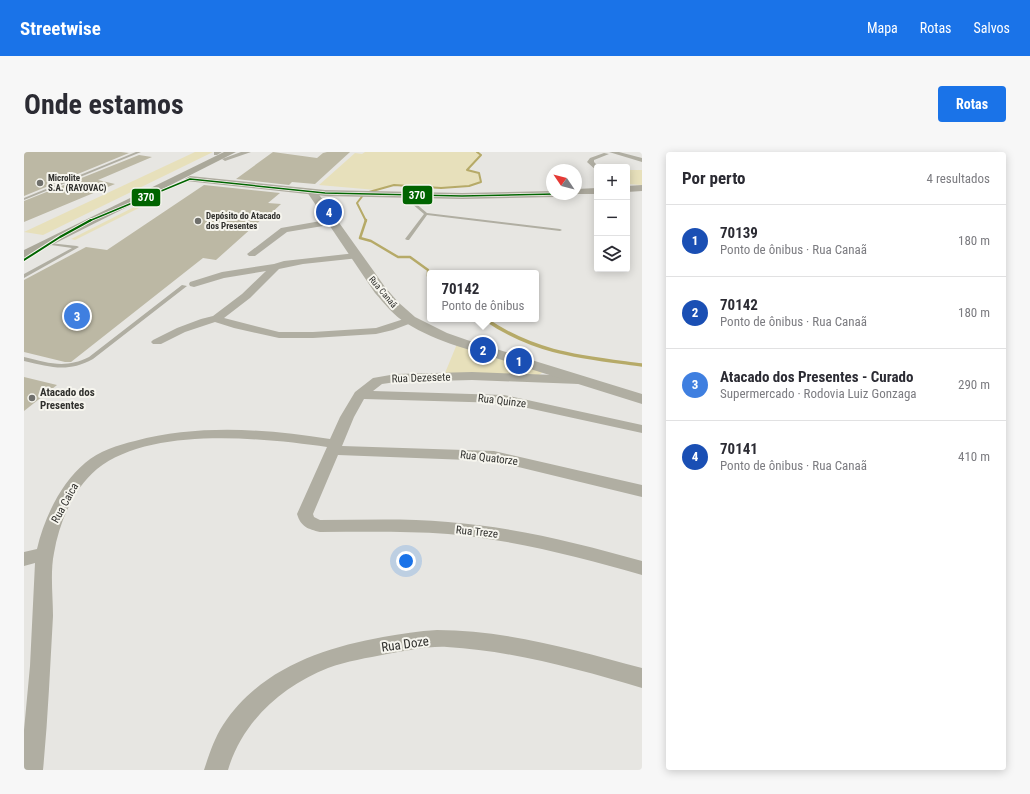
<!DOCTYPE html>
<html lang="pt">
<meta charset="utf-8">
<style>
body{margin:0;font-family:"Roboto Condensed",sans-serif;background:#f7f7f7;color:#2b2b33}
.controls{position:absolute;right:12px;top:12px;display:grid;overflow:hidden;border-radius:4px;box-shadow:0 2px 10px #0003}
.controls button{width:36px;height:36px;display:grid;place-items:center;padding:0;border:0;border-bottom:1px solid #e1e1e2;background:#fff;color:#2b2b33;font:20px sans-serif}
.compass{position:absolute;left:522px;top:12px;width:36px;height:36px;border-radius:50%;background:#fff;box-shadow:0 2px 10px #0003;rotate:305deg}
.you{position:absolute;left:382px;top:409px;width:14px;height:14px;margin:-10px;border:3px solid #fff;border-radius:50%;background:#1a73e8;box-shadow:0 0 0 6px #1a73e833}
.badge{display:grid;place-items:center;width:26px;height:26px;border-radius:50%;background:#1a73e8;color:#fff;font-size:13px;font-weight:700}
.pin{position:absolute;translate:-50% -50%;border:2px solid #fff;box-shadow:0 1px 4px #0006}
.popup{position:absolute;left:403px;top:118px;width:112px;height:52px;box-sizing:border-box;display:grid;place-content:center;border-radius:4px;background:#fff;filter:drop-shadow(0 1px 3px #0005);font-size:13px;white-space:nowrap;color:#7c7c81}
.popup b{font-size:15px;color:#2b2b33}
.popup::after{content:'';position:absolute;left:50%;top:100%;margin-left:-8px;border:8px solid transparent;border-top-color:#fff}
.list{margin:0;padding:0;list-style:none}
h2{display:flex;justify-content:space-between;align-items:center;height:52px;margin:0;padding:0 16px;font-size:17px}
h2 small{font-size:13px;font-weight:400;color:#7c7c81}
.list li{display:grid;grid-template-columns:26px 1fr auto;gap:12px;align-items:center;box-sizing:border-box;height:72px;padding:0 16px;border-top:1px solid #e1e1e2}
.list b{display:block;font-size:15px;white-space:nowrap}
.list p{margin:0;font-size:13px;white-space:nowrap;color:#7c7c81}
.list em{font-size:13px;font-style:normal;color:#7c7c81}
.icon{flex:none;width:22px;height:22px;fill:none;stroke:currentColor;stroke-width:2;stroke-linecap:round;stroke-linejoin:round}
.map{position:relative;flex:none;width:618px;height:618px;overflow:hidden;border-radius:4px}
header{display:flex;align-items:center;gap:24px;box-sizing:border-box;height:56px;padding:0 20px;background:#1a73e8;color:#fff}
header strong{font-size:19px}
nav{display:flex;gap:22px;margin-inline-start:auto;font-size:14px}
.intro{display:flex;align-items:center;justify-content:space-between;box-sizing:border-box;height:96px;padding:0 24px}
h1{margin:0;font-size:28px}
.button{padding:10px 18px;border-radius:4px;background:#1a73e8;color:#fff;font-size:14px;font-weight:700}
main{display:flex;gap:24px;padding:0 24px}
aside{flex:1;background:#fff;border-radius:4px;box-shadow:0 2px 10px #0003}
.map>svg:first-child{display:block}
.green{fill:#e7e0bb}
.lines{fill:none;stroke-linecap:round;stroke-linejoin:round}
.stream-far2{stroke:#b6aa68;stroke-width:2}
.stream-far1{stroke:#b6aa68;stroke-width:2.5}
.stream{stroke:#b6aa68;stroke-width:3.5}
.building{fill:#bcb8a4}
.service{fill:#b0aea2;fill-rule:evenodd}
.minor{fill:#b0aea2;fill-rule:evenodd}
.tertiary{fill:#b0aea2;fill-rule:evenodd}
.secondary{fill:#afaca0;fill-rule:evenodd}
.trunk{fill:#aaa89a;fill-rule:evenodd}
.bus-1-far1-casing{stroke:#f6f5ee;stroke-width:3}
.bus-1-casing{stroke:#f6f5ee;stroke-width:4}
.bus-1-far1{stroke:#006400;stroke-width:1.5}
.bus-1{stroke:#006400;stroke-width:2}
.poi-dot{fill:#70706c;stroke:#f6f5ee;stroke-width:1.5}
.labels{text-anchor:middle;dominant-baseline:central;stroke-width:4;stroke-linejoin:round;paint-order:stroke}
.far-poi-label{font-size:9px;font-weight:bold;fill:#30302d;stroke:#f6f5ee;text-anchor:start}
.far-street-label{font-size:9px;fill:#30302d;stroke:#f6f5ee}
.street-label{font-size:11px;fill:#30302d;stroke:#f6f5ee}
.poi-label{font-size:11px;font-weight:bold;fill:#30302d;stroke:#f6f5ee;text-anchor:start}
.near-street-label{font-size:13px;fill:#30302d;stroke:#f6f5ee}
.line-badge{stroke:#f6f5ee;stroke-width:1.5}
.badge-label{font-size:11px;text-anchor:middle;font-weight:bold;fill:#fff}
</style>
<header>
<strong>Streetwise</strong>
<nav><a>Mapa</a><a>Rotas</a><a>Salvos</a></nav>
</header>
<div class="intro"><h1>Onde estamos</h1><a class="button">Rotas</a></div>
<main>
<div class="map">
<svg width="618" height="618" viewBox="0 0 618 618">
<rect width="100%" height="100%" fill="#e7e6e2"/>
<g class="green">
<polygon points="171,0 189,0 19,83 0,80"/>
<polygon points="341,0 453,0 457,3 443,18 455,21 457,30 445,34 417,36 370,33 352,38 295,33 331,1 338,2"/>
<polygon points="603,18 618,18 618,33 603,32"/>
<polygon points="118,51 123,52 51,88 47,87"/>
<polygon points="433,192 519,220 515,223 421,221"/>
</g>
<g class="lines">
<g class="stream-far2">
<polyline points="345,40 370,33 417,36 445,34 457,30 455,21 443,18 457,3 453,0"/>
<polyline points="340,42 333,51 342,69"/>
</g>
<polyline class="stream-far1" points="342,68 336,86 347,89 374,105 386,105 404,118 404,124 406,124"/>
<path class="stream" d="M461 167C512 202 558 205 618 213"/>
</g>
<g class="building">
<polygon points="0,0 97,0 105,1 0,44"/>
<polygon points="249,0 293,6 299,1 303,0 326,0 291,32 268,30 265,33 212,27"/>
<polygon points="115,3 128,5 74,28 91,32 0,70 0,49"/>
<polygon points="180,33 256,41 244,51 257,52 242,66 239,66 192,108 179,106 47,210 41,210 0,200 0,128 62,95 83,98"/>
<polygon points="0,225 33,233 0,259"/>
</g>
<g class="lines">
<g class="service">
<polygon points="112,0 117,0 0,48 0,46"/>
<polygon points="386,42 388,43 390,50 403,61 536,77 538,78 536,79 403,63 385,88 383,88 381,87 400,62 387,51 384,43"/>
<polygon points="25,91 53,94 55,95 0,126 0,122 48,96 27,93 25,92"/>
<path d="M158 133 163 134 69 207C43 221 27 215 0 209V205C25 211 41 217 65 205Z"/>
</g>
<g class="minor">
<polygon points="217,0 227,0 201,9 198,7"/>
<polygon points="585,0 595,0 618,6 618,10"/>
<polygon points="580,1 585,2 570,8 570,10 575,15 573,15 573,19 563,10 566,6"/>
<polygon points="308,67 312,70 311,72 263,80 231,104 225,104 223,102 257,76"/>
<polygon points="332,101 337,104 335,106 279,112 255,117 226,146 200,166 255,180 289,180 352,176 386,165 392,168 390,170 369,178 352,182 289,186 255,186 210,176 191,170 161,180 137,192 129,192 127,190 129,188 153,176 177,167 189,164 218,142 242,119 200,126 170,135 166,134 165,132 166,130 198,120 250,112 260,109"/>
<path d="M448 220 555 224 560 225 561 228 560 231 555 232 448 228 372 230 358 232 349 239 480 243 618 273V281L480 251 340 247 330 265 318 294 470 299 618 333V345L470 309 314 303 289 362 290 365 296 368C339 368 381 366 424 370 490 375 554 391 618 409V423C555 405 490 388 424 382 382 379 339 380 296 380 284 377 277 375 273 362L303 295C239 286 127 274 73 317 49 337 35 371 30 401 26 421 29 444 29 464 26 516 24 567 19 618H0V578L6 514 11 411 0 414V400L13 397C20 366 37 331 61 311 75 299 94 293 111 289 175 272 242 277 306 287L316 265 331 240 349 226 372 222Z"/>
<path d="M413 478C482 478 552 498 618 516V536C554 517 490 499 423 495 403 494 383 499 363 502 343 506 323 509 304 516 258 534 218 570 204 618H180C185 603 190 587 199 573 235 518 297 496 359 485 377 482 395 479 413 478Z"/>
</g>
<g class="tertiary">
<polygon points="190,0 198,0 193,3 190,3"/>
<path d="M288 37 291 38 296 44 361 135 374 150 391 165 423 181 443 188 618 242V252L433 194C415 188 398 181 382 171 370 164 360 151 351 141L283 40Z"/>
</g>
<g class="secondary">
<polygon points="166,24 301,38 438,41 528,39 528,42 536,42 531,45 438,47 301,44 162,29 161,27"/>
<polygon points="618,33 618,39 603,40 603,34"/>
<polygon points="573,36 573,42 548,42 552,42 552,37"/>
</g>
<polygon class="trunk" points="200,0 212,0 0,107 0,98"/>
<defs>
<polyline id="bus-1-far1" points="65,69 166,27 301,41 438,44 531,42"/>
<polyline id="bus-1" points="0,108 36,85 67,68"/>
</defs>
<use href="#bus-1-far1" class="bus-1-far1-casing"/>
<use href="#bus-1" class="bus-1-casing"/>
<use href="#bus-1-far1" class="bus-1-far1"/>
<use href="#bus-1" class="bus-1"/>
</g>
<g class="poi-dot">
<circle cx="16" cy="31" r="4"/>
<circle cx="174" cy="69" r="4"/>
<circle cx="8" cy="246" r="4"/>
</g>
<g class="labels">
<g class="far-poi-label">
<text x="24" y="26">Microlite<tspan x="24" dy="10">S.A. (RAYOVAC)</tspan></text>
<text x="182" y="64">Depósito do Atacado<tspan x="182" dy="10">dos Presentes</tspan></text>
</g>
<g class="far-street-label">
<text transform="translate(359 140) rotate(50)">Rua Canaã</text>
</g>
<g class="street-label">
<text transform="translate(397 226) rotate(-2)">Rua Dezesete</text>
<text transform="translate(478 249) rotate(7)">Rua Quinze</text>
<text transform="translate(465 306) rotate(7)">Rua Quatorze</text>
<text transform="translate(41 351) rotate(-61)">Rua Caica</text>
<text transform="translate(453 380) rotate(6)">Rua Treze</text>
</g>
<g class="poi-label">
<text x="16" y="240">Atacado dos<tspan x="16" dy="13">Presentes</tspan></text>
</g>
<g class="near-street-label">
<text transform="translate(381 492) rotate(-8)">Rua Doze</text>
</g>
</g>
<g class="line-badge">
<rect x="378" y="33" width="31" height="20" rx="4" fill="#006400"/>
<rect x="107" y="36" width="30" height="19" rx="4" fill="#006400"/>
</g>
<g class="badge-label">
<text x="393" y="47">370</text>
<text x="122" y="49">370</text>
</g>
</svg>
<div class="controls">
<button>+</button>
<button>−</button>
<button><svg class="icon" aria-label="layers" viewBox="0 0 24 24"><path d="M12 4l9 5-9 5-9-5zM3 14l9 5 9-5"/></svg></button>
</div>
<svg class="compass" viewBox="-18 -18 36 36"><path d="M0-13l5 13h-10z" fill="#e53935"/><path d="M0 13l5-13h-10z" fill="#7c7c81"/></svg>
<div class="you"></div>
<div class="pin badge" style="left:495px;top:209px;background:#1a4fb4">1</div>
<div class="pin badge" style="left:459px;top:198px;background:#1a4fb4">2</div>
<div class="popup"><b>70142</b>Ponto de ônibus</div>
<div class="pin badge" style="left:53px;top:164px;background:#3f7fe0">3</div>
<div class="pin badge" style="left:305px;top:60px;background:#1a4fb4">4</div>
</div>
<aside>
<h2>Por perto<small>4 resultados</small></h2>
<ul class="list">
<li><span class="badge" style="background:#1a4fb4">1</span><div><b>70139</b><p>Ponto de ônibus · Rua Canaã</p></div><em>180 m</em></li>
<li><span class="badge" style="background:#1a4fb4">2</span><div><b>70142</b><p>Ponto de ônibus · Rua Canaã</p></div><em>180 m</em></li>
<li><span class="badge" style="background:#3f7fe0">3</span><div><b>Atacado dos Presentes - Curado</b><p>Supermercado · Rodovia Luiz Gonzaga</p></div><em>290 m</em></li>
<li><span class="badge" style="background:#1a4fb4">4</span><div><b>70141</b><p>Ponto de ônibus · Rua Canaã</p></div><em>410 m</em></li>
</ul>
</aside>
</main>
